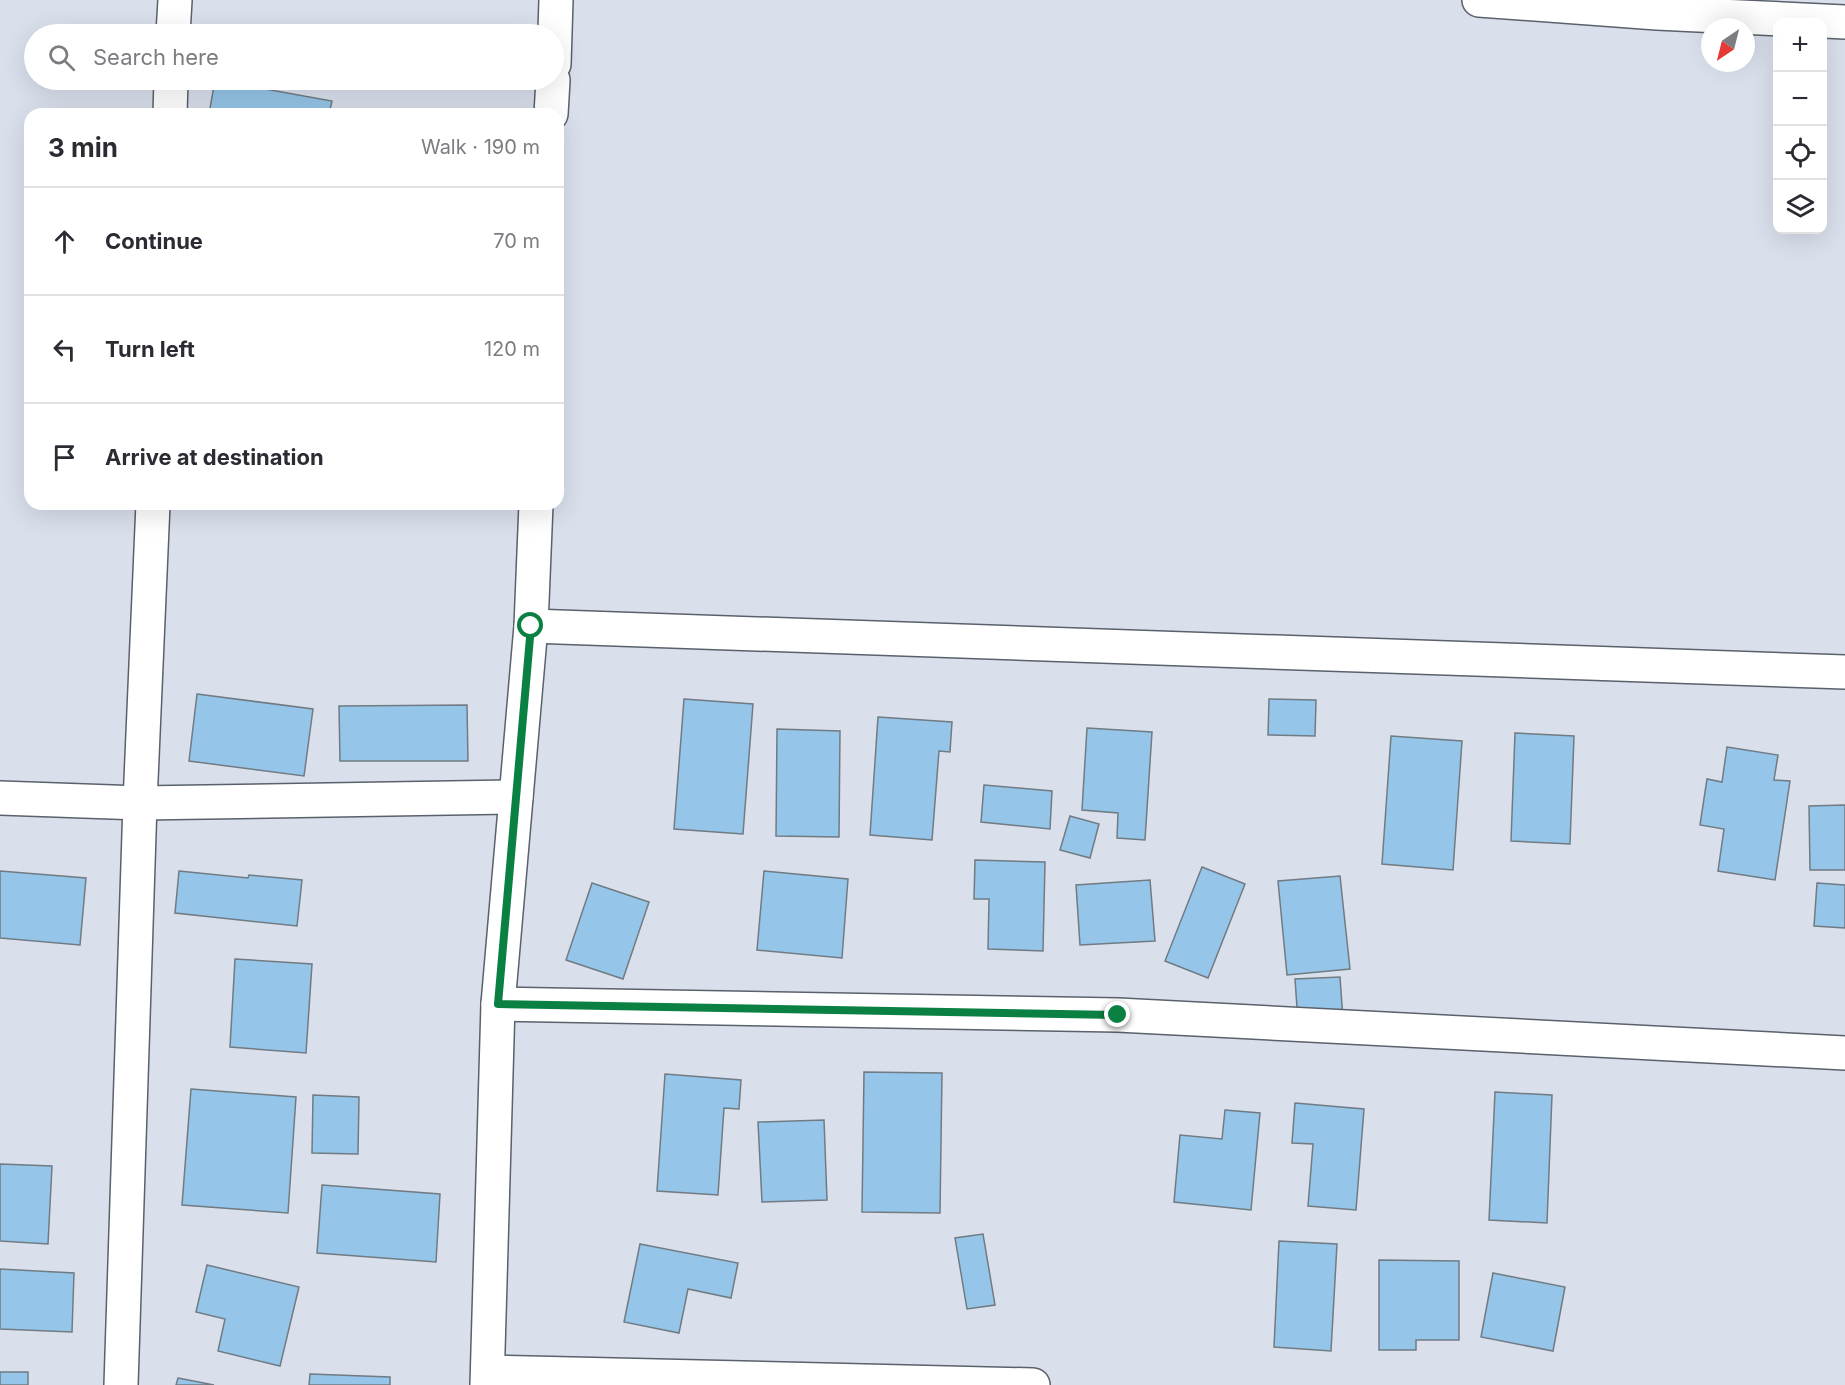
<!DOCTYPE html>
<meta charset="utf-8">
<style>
body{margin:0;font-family:Inter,sans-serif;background:#f2f2f3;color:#2b2b33}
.controls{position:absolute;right:18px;top:18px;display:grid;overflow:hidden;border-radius:12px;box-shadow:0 6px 24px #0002}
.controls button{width:54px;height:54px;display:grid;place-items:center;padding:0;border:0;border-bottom:2px solid #e1e1e2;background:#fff;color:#2b2b33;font:30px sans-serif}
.compass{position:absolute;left:1701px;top:18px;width:54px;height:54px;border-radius:50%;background:#fff;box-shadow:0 6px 24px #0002;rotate:215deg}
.stop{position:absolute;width:18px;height:18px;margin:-14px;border:4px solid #0b8043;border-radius:50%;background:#fff}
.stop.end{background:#0b8043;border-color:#fff;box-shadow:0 2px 6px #0008}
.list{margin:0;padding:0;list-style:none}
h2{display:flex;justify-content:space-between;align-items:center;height:78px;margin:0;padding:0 24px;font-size:26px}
h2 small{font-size:20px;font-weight:400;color:#7c7c81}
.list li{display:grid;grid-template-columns:39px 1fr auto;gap:18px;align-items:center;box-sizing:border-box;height:108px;padding:0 24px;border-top:2px solid #e1e1e2}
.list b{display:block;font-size:22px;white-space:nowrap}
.list em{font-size:20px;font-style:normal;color:#7c7c81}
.icon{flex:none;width:33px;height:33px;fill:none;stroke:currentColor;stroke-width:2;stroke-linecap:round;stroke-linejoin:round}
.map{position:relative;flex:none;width:1845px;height:1385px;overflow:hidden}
.search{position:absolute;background:#fff;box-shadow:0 6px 24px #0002;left:24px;top:24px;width:540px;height:66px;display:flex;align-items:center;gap:15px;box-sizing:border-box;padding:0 21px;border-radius:33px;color:#7c7c81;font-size:22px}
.panel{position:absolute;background:#fff;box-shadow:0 6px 24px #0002;left:24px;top:108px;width:540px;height:402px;border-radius:18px}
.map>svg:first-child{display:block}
.building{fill:#95c5e8;stroke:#707b83;stroke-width:1.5}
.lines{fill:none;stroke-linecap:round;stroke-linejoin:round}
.street-casing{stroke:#5a616b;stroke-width:36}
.street{stroke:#fff;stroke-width:33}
.route{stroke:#0b8043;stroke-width:8}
</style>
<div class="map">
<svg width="1845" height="1385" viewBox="0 0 1845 1385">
<rect width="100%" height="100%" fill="#d9e0ec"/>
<g class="building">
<polygon points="215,80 332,101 329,114 209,114"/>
<polygon points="197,694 313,709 304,776 189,761"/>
<polygon points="684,699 753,704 743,834 674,829"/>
<polygon points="1269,699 1316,700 1315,736 1268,735"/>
<polygon points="467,705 468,761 340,761 339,706"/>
<polygon points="878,717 952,722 950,752 939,751 932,840 870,835"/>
<polygon points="1087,728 1152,732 1145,840 1117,838 1118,813 1082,810"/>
<polygon points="777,729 840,731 839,837 776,836"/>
<polygon points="1515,733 1574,736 1570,844 1511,841"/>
<polygon points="1391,736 1462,741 1453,870 1382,864"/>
<polygon points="1727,747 1778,755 1774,780 1790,781 1775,880 1718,871 1724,829 1700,825 1707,779 1722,782"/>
<polygon points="984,785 1052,791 1050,829 981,822"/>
<polygon points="1845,805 1845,870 1810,870 1809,806"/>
<polygon points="1070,816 1099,824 1090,858 1060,850"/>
<polygon points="975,860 1045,862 1043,951 988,949 989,899 974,899"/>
<polygon points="1202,867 1245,884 1208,978 1165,961"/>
<polygon points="0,871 86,878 80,945 0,938"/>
<polygon points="179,871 248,878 249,875 302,880 297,926 175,913"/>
<polygon points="764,871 848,879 842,958 757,950"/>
<polygon points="1340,876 1350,969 1287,975 1278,881"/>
<polygon points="1150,880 1155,941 1080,945 1076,885"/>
<polygon points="592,883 649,902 623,979 566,960"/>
<polygon points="1817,883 1845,885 1845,928 1814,926"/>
<polygon points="235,959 312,964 306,1053 230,1047"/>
<polygon points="1340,977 1343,1019 1298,1022 1295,979"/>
<polygon points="864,1072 942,1073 940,1213 862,1212"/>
<polygon points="665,1074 741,1080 739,1109 724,1108 718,1195 657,1191"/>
<polygon points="191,1089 296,1097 288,1213 182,1205"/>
<polygon points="1495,1092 1552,1095 1547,1223 1489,1220"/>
<polygon points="313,1095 359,1097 358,1154 312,1153"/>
<polygon points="1295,1103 1364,1109 1356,1210 1308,1206 1313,1144 1292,1143"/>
<polygon points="1225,1110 1260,1113 1251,1210 1174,1202 1180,1135 1222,1139"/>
<polygon points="824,1120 827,1200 762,1202 758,1122"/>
<polygon points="0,1164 52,1166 48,1244 0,1241"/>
<polygon points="322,1185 440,1194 436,1262 317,1253"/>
<polygon points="983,1234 995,1305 967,1309 955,1238"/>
<polygon points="1279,1241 1337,1244 1331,1351 1274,1347"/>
<polygon points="640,1244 738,1263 731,1298 688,1289 679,1333 624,1322"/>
<polygon points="1379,1260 1459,1261 1459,1340 1416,1340 1416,1350 1379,1350"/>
<polygon points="207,1265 299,1287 280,1366 218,1351 225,1319 196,1312"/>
<polygon points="0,1269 74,1273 72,1332 0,1329"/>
<polygon points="1493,1273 1565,1287 1553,1351 1481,1337"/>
<rect x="0" y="1372" width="28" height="13"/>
<polygon points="310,1374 390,1377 390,1385 309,1385"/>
<polygon points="178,1378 214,1385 176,1385"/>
</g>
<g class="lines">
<defs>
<g id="street">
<polyline points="1479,0 1657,13 1845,22"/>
<polyline points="173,34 175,0"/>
<polyline points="554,64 556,0"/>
<polyline points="170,114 171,80"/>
<polyline points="551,114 553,80"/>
<polyline points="531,626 1845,672"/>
<polyline points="0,798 140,803 516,797"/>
<polyline points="498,1004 1118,1015 1845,1053"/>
<polyline points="488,1372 1033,1385"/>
<polyline points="121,1385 140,803 153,504"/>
<polyline points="487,1385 498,1004 531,626 536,504"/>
</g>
</defs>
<use href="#street" class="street-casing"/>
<use href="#street" class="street"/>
</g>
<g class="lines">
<polyline class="route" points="531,626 498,1004 1118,1015"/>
</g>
</svg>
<div class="controls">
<button>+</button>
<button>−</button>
<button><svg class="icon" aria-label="locate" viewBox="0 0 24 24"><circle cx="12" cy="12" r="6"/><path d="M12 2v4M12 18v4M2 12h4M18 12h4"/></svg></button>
<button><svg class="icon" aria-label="layers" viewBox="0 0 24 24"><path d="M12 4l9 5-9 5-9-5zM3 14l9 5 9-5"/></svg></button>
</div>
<svg class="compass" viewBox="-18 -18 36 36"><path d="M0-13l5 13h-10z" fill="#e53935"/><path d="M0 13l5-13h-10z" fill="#7c7c81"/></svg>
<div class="stop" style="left:531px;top:626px"></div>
<div class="stop end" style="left:1118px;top:1015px"></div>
<div class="search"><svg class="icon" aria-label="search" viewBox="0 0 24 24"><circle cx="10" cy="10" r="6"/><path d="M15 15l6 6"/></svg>Search here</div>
<section class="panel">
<h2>3 min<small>Walk · 190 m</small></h2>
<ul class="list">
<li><svg class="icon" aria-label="ahead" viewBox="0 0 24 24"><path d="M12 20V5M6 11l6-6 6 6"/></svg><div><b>Continue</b></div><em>70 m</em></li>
<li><svg class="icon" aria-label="left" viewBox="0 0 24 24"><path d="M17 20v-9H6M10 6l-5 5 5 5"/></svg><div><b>Turn left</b></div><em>120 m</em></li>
<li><svg class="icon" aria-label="arrive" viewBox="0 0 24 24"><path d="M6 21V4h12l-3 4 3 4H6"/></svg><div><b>Arrive at destination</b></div></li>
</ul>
</section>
</div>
